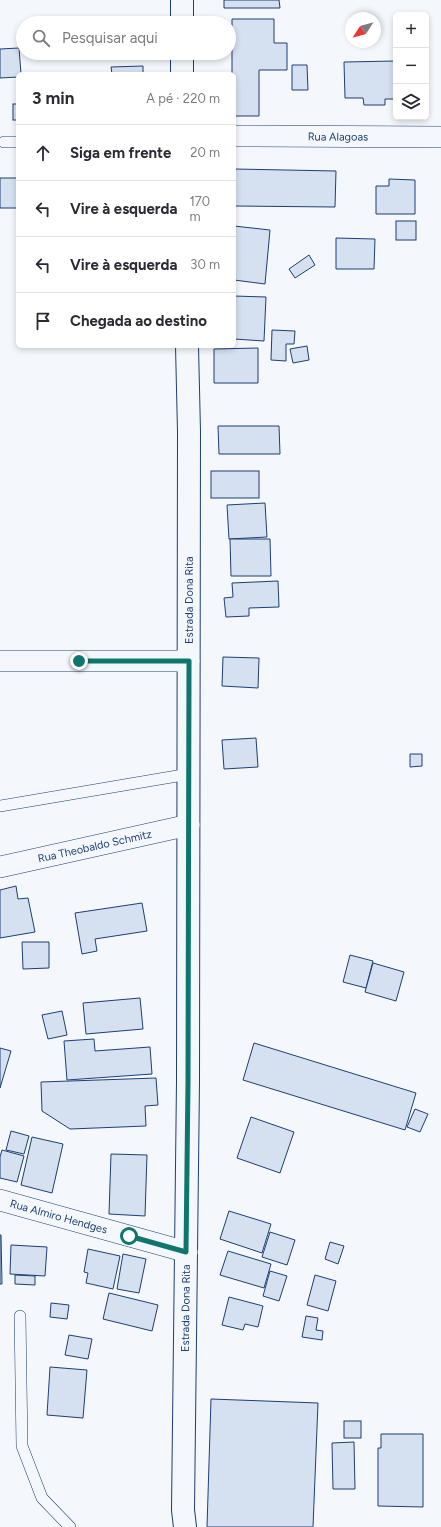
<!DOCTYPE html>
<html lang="pt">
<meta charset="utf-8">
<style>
body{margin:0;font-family:Figtree,sans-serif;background:#f2f2f3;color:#2b2b33}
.controls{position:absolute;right:12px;top:12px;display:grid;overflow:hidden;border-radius:6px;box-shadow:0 2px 6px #0003}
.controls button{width:36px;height:36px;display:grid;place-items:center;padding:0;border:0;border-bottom:1px solid #e1e1e2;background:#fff;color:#2b2b33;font:20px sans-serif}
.compass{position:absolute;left:345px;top:12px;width:36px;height:36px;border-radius:50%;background:#fff;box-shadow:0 2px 6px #0003;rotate:234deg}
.stop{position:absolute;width:12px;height:12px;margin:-9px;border:3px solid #0f766e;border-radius:50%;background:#fff}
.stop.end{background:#0f766e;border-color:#fff;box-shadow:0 1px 4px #0008}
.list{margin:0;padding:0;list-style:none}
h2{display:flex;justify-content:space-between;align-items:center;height:52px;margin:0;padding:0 16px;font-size:17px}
h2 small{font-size:13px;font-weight:400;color:#7c7c81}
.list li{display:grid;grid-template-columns:26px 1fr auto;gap:12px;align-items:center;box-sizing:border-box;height:56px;padding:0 16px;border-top:1px solid #e1e1e2}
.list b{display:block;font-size:15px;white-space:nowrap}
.list em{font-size:13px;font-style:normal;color:#7c7c81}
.icon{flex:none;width:22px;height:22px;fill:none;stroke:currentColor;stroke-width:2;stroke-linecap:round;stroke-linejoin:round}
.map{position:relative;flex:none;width:441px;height:1527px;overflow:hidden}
.search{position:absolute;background:#fff;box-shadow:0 2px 6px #0003;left:16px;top:16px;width:220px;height:44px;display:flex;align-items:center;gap:10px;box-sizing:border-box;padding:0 14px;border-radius:22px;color:#7c7c81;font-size:15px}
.panel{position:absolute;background:#fff;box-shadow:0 2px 6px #0003;left:16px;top:72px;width:220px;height:276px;border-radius:6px}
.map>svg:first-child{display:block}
.building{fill:#d5e0f0;stroke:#1d3f73}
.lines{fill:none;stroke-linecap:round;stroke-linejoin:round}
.service-casing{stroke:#1d3f73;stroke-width:12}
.minor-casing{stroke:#1d3f73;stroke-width:22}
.secondary-casing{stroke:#1d3f73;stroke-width:24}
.service{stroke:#f4f7fb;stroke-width:11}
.minor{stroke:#f4f7fb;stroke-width:21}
.secondary{stroke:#f4f7fb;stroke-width:22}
.route{stroke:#0f766e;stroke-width:5}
.labels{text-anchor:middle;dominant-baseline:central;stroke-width:3;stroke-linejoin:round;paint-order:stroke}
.street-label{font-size:11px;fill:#1d3f73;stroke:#f4f7fb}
</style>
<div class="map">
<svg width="441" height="1527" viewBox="0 0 441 1527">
<rect width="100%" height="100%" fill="#f4f7fb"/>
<g class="building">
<polygon points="224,0 279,0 280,8 224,8"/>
<polygon points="232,19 274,19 274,43 287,43 287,70 259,70 259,116 234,116 234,74 220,74 232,74"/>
<polygon points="19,48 21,74 18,74 18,77 0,78 0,49"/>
<polygon points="396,61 396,99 385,99 385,105 364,105 363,98 345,98 344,62"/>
<polygon points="292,65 307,65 308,90 292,90"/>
<polygon points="143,66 143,74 112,74 111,67"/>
<rect x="13" y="104" width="5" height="16"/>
<polygon points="234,169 336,171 335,207 234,206"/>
<polygon points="0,178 17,178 18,208 0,208"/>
<polygon points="389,179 415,180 415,214 376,214 376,186 389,186"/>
<rect x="396" y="221" width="20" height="19"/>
<polygon points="234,226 270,230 265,284 234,280"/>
<polygon points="336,238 375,239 374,269 336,269"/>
<polygon points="309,255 315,265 295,278 289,269"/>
<polygon points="234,296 266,297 264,341 234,339"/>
<polygon points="272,330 295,331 294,344 286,344 286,361 271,360"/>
<polygon points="307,346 309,360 293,363 290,349"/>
<polygon points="258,348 258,383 214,383 214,349"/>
<polygon points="218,426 279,426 280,454 219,454"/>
<rect x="211" y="471" width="48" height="27"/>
<polygon points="265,503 267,537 229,539 227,505"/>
<polygon points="230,539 270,539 271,576 231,576"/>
<polygon points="278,581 279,607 249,608 249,616 226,617 224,598 233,597 232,583"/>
<polygon points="223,657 259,658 258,688 222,686"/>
<polygon points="256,738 258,767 224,769 222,740"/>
<polygon points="410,754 422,754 422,766 410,767"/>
<polygon points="16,886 18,899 28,898 35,932 0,938 0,890"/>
<polygon points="142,903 147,931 95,939 97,951 82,954 75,913"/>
<polygon points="22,942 49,942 49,968 23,969"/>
<polygon points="350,955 373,961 366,988 343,982"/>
<polygon points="373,963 404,972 396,1001 365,992"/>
<polygon points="140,998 143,1029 86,1034 83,1003"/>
<polygon points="62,1011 67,1035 48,1039 42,1015"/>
<polygon points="94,1039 95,1051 150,1047 152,1074 67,1080 64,1041"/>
<polygon points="254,1043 416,1093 405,1130 243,1080"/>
<polygon points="0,1048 11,1051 0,1088"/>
<polygon points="156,1078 158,1105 145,1106 146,1126 70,1129 42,1111 41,1082"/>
<polygon points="415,1109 428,1114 420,1132 407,1127"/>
<polygon points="251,1117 294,1132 280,1173 237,1158"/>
<polygon points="11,1131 29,1136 24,1154 6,1150"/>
<polygon points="32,1137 63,1144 52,1193 21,1185"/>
<polygon points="2,1150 24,1156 17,1182 0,1178 0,1157"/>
<polygon points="111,1154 147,1155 145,1216 109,1214"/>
<polygon points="229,1211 271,1224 262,1253 220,1239"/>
<polygon points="270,1232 295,1240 287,1265 262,1257"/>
<polygon points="0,1235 1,1235 2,1284 0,1284"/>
<polygon points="330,1242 344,1246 338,1264 325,1259"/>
<polygon points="11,1245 47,1247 45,1276 10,1274"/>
<polygon points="88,1249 120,1256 113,1289 86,1283 88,1273 84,1272"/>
<polygon points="228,1251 271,1264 264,1288 220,1275"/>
<polygon points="123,1254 146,1259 139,1293 117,1289"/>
<polygon points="270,1271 287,1276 279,1301 263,1296"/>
<polygon points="15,1275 35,1276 35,1285 15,1284"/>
<polygon points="315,1275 336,1281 328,1311 307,1305"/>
<polygon points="109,1293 158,1305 152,1331 103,1319"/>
<polygon points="229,1297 263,1306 258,1327 245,1324 243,1330 222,1325"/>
<polygon points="51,1303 69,1305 67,1319 50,1317"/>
<polygon points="306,1316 318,1318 316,1330 323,1331 322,1340 302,1337"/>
<polygon points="69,1335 92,1339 88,1359 65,1355"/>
<polygon points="50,1367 87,1370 83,1418 47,1415"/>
<polygon points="211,1399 318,1403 313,1527 207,1527"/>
<rect x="344" y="1421" width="17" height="17"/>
<polygon points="381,1434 423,1434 423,1507 378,1506 378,1448 381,1448"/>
<polygon points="354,1442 355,1489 333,1489 332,1443"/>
</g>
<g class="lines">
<defs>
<g id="service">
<polyline points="4,142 18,142"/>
<polyline points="0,806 189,774"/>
<polyline points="20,1316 22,1446 42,1498 70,1527"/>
</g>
<g id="minor">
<path id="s1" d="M234 136 441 137"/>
<polyline points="0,661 189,661"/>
<path id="s2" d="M0 867 189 825"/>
<path id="s3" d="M0 1200 187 1252"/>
</g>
<g id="secondary">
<polyline points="182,0 182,23"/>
<polyline points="182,53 182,74"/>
<path id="s4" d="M185 1527 183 1510 188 1081 189 432 187 346"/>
</g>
</defs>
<use href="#service" class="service-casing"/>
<use href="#minor" class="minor-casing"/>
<use href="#secondary" class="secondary-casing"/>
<use href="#service" class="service"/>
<use href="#minor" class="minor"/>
<use href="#secondary" class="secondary"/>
</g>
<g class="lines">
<polyline class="route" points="79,661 189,661 188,1081 186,1252 129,1236"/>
</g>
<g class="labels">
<g class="street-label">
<text stroke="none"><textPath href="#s1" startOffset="104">Rua Alagoas</textPath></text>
<text stroke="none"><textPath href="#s4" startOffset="927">Estrada Dona Rita</textPath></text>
<text stroke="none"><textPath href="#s2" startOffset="97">Rua Theobaldo Schmitz</textPath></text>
<text stroke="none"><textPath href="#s3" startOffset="61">Rua Almiro Hendges</textPath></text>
<text stroke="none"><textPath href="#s4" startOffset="219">Estrada Dona Rita</textPath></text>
</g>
</g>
</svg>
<div class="controls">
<button>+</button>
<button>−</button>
<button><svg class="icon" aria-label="layers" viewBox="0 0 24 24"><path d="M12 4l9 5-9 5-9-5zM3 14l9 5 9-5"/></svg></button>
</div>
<svg class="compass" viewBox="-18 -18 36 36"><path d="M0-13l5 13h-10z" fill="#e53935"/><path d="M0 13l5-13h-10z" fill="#7c7c81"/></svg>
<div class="stop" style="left:129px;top:1236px"></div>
<div class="stop end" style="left:79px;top:661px"></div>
<div class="search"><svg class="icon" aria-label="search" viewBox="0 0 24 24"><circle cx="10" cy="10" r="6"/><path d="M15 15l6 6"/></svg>Pesquisar aqui</div>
<section class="panel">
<h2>3 min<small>A pé · 220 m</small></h2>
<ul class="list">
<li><svg class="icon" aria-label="ahead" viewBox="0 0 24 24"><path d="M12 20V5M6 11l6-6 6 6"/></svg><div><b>Siga em frente</b></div><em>20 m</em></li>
<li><svg class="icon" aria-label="left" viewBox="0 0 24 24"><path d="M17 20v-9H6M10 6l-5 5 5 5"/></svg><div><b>Vire à esquerda</b></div><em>170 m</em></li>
<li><svg class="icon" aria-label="left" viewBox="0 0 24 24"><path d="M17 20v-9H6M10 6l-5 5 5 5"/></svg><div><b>Vire à esquerda</b></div><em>30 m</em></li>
<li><svg class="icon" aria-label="arrive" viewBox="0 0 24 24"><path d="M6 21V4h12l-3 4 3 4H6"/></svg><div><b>Chegada ao destino</b></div></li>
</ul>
</section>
</div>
